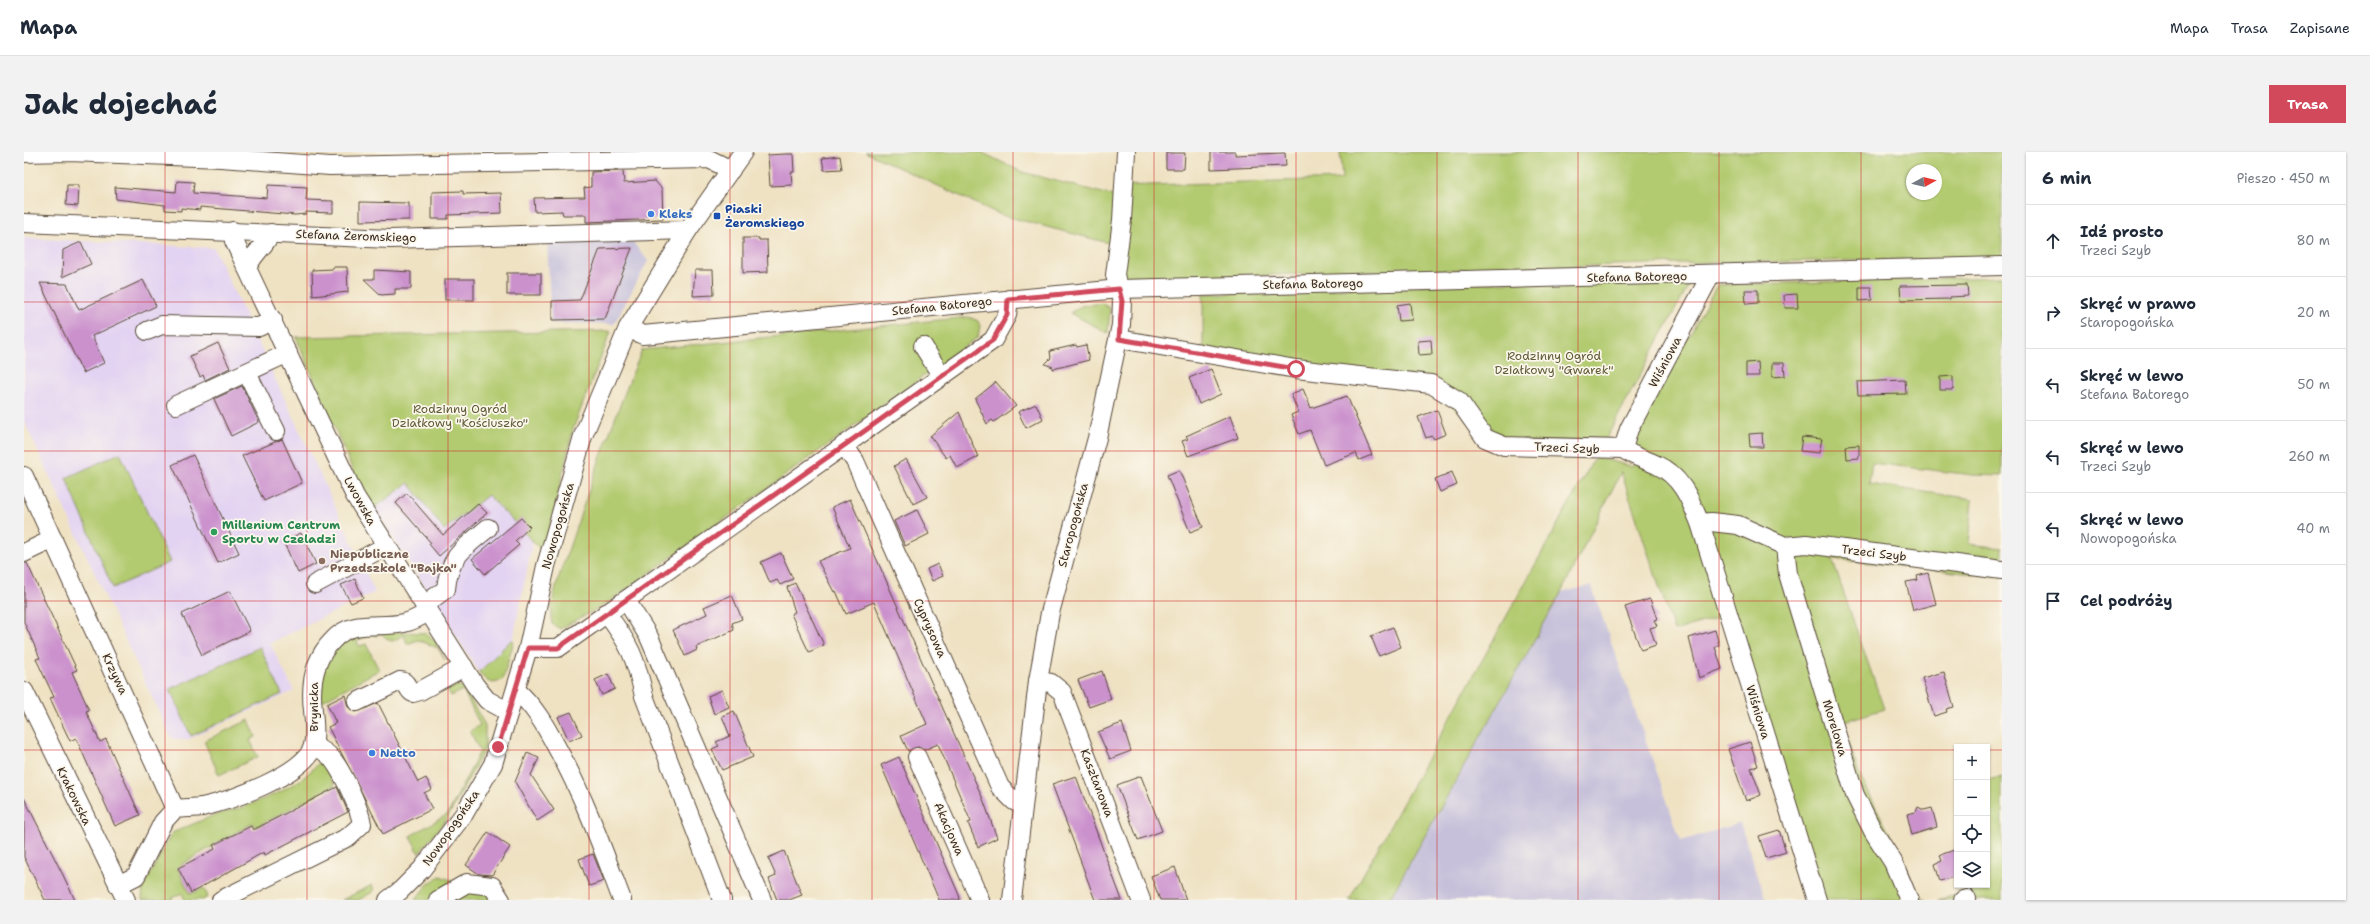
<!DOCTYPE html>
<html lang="pl">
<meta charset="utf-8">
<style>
body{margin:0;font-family:"Shantell Sans",sans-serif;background:#f2f2f3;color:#1f2937}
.controls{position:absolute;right:12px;bottom:12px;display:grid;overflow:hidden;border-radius:0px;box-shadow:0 1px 3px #0004}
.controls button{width:36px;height:36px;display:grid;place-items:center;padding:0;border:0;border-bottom:1px solid #e0e1e3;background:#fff;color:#1f2937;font:20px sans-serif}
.compass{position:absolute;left:1882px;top:12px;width:36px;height:36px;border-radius:50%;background:#fff;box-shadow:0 1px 3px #0004;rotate:82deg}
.stop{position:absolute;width:12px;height:12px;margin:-9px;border:3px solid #d1495b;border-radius:50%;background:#fff}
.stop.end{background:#d1495b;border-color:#fff;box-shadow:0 1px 4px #0008}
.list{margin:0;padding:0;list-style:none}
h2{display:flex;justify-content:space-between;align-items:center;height:52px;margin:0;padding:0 16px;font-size:17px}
h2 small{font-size:13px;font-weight:400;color:#747a83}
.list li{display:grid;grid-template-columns:26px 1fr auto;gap:12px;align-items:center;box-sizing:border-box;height:72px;padding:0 16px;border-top:1px solid #e0e1e3}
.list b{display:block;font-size:15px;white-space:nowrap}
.list p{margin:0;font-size:13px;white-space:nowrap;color:#747a83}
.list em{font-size:13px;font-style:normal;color:#747a83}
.icon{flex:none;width:22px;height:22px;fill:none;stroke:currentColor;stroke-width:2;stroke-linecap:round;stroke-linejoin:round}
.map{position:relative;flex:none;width:1978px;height:748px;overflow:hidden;border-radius:0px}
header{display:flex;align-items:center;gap:24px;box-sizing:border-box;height:56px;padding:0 20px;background:#fff;border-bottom:1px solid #e0e1e3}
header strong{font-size:19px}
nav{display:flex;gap:22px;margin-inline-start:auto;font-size:14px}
.intro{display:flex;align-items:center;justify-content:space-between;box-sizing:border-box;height:96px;padding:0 24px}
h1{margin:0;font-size:28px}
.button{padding:10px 18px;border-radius:0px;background:#d1495b;color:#fff;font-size:14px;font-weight:700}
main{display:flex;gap:24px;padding:0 24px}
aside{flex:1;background:#fff;border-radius:0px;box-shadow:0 1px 3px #0004}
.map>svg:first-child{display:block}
.built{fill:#e3d3f2}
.industrial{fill:#c6c0da}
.green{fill:#b2ca6f;stroke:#767a46;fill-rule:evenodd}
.building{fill:#cb91cd}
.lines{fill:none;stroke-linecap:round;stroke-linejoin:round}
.minor-casing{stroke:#564637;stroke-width:20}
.minor{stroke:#fff;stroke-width:18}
.route{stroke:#d1495b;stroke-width:5}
.grid{fill:none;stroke:#d62828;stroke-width:1;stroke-opacity:0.55}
.shop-dot{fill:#3f7fe0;stroke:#fbf7ec;stroke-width:1.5}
.transit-dot{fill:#1a4fb4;stroke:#fbf7ec;stroke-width:1.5}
.leisure-dot{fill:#2e9e5b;stroke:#fbf7ec;stroke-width:1.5}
.education-dot{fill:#8d6e63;stroke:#fbf7ec;stroke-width:1.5}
.labels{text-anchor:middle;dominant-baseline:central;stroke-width:3.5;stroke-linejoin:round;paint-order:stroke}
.transit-label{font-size:12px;font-weight:bold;fill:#164399;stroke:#fbf7ec;text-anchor:start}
.shop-label{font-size:12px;font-weight:bold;fill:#366cbe;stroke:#fbf7ec;text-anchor:start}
.street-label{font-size:12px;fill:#3b2a1e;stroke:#fbf7ec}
.park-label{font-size:12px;fill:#5f5a36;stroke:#fbf7ec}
.leisure-label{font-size:12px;font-weight:bold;fill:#27864d;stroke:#fbf7ec;text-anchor:start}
.education-label{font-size:12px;font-weight:bold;fill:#785e54;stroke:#fbf7ec;text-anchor:start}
</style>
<header>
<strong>Mapa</strong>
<nav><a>Mapa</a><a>Trasa</a><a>Zapisane</a></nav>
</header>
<div class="intro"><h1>Jak dojechać</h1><a class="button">Trasa</a></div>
<main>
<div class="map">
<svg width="1978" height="748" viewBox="0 0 1978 748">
<rect width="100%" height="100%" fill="#fbf7ec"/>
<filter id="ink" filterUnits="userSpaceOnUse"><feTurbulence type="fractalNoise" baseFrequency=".025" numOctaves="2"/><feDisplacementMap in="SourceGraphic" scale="8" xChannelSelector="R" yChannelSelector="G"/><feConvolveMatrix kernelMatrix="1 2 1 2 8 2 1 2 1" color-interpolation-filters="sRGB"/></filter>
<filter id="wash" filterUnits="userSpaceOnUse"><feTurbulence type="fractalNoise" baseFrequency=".012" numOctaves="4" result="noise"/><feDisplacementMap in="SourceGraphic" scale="16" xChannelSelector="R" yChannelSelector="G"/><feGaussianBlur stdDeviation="0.9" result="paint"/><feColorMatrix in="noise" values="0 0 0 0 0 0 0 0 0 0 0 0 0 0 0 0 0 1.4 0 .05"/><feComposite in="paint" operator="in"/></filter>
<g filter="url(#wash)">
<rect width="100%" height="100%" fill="#efe2c3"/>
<g class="built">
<polygon points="0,86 190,96 351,440 246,491 270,539 165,587 156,588 147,586 0,269"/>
<polygon points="385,331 420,378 464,343 509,387 489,488 455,520 350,356"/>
</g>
<g class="industrial">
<polygon points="523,88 609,90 624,109 590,172 527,171"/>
<polygon points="1567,433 1657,689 1716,671 1742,748 1365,748 1537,441"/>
</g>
<g class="green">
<path d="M841 0H957L998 20 1094 45V34L1318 27 1316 0H1978V106L1660 111 1175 125 1109 128 1087 133 1092 93 977 63ZM1888 18H1912V42H1888Z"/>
<polygon points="1670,123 1578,294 1467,291 1406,232 1179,204 1179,142"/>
<polygon points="1978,125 1978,324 1949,323 1848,311 1845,332 1949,347 1945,392 1978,396 1978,425 1808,407 1860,557 1818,570 1835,622 1885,720 1891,740 1902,748 1801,748 1699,464 1650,479 1597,320 1537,441 1365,748 1325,748 1571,305 1607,314 1621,306 1610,295 1612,283 1628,250 1693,133"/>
<polygon points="1078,151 1086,157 1084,181 1046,161 1057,154"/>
<path d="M945 165 954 169 956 174 954 185 582 452 536 477 528 472C523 449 540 413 547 390 569 325 592 261 618 198Z"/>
<polygon points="587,179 549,277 520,401 464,343 420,378 385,331 350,356 335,333 272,185"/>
<polygon points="96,301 146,410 89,436 42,326"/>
<polygon points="338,479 402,481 412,490 421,508 414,496 394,488 383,492 380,483 369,489 364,488 357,481 351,484 349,481 333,489 335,494 342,492 355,518 295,551 296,524 310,489"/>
<path d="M487 488 490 489 479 527C468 535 462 529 455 520Z"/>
<polygon points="236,495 258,542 167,584 146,537"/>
<polygon points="433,533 440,536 461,573 461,596 424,665 395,701 386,684 424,662 456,599 446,579 456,573 439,538 427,544 424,538"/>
<polygon points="225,568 232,585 226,588 234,605 195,623 180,589"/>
<polygon points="298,611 311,633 232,675 229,671 153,715 166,742 180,736 184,745 179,748 161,748 158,741 148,746 148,748 118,748 119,736 148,681 188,664 220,655 256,640 278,627 294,612"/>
<polygon points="1978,625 1978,748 1914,748 1963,733 1963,628"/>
<polygon points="416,724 468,743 470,748 391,748 403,733"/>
<polygon points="348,733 350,739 335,748 318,748"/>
</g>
<g id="blocks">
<g class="building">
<polygon points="1187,0 1211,0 1211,3 1259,1 1261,1 1262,14 1187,17"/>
<polygon points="1142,1 1161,1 1160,17 1142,17"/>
<polygon points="761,2 769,2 770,20 767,20 768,33 746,34 744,3"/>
<polygon points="816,4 818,17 800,18 798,6"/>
<polygon points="599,19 600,31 631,29 638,37 639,67 562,70 562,63 539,63 538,59 511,60 510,46 561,45 560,36 567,35 567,20"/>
<polygon points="153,29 170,30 169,41 243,46 244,33 283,35 282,48 309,49 309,61 282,60 282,62 271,63 176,55 176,58 157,56 157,59 141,58 141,53 92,47 91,35 152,40"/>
<polygon points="43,33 55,33 54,54 42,53"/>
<polygon points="439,39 439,42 477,41 478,61 424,63 424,67 408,67 408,40"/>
<polygon points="336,50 385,51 385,68 336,69"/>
<polygon points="719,86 735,86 735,88 743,88 744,120 719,121"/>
<polygon points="57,90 67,112 38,125 39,98"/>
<polygon points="608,96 581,167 528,168 528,149 556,148 576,97"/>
<polygon points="309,115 323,115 324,140 289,144 288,118 309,117"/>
<polygon points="350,118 387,120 387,137 371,137 371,142 357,143 340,127 350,127"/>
<polygon points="671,118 689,118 690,143 669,144"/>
<rect x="483" y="121" width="34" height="22"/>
<rect x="421" y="127" width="29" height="21"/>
<polygon points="119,128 132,154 68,184 80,211 59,221 16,131 43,132 55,158"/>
<polygon points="1943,133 1944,144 1926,145 1926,147 1877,148 1876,134"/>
<polygon points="1835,135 1847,135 1848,148 1835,149"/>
<polygon points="1721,138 1734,138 1734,151 1722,152"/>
<polygon points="1773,142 1774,156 1761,156 1760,143"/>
<polygon points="1386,151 1388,168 1375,169 1373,153"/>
<polygon points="1407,188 1408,202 1395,203 1394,189"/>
<polygon points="194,191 206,216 181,228 179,223 176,225 166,204"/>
<polygon points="1052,193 1053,195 1062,193 1065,208 1029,217 1029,215 1021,212 1027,206 1026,199"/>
<polygon points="1734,210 1735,224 1722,224 1722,211"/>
<polygon points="1748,211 1760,211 1761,224 1748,225"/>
<polygon points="1187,217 1197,242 1175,252 1165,226"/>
<polygon points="1929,224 1929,238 1916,238 1916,225"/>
<polygon points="1881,228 1882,242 1834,243 1833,230"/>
<polygon points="972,230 992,254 970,270 968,268 963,272 951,247"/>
<polygon points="218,234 235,270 207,284 190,247"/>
<polygon points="1279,237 1287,256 1323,244 1348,303 1335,308 1332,301 1300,313 1286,278 1275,282 1267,263 1274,260 1267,242"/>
<polygon points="1012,252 1019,267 1002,276 994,260"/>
<polygon points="1413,258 1422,282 1410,287 1408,284 1402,286 1394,265"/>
<polygon points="935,260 954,305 933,316 926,303 922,306 906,284"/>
<polygon points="1206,264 1214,286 1164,304 1158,289 1164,287 1162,284"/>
<polygon points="1738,281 1739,295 1726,295 1725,282"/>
<polygon points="1778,285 1798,287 1795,301 1776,299"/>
<polygon points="258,287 278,331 240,349 218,304"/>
<polygon points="1835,293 1835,306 1823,307 1822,294"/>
<polygon points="169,303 215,401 194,411 148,313"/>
<polygon points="882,307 903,345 889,352 870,314"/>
<polygon points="1155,318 1179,375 1166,380 1143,323"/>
<polygon points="1428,320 1433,333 1416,340 1411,327"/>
<polygon points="383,341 419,383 454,352 463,361 415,404 405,392 407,391 372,351"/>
<polygon points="826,347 959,647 973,686 954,695 944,671 947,670 914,592 900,598 894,595 884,599 877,584 903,572 850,450 822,462 812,439 810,440 794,409 826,396 808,355"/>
<polygon points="893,358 905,382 881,394 870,369"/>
<polygon points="497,366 506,375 491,389 495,393 461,422 448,407"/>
<polygon points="277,381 292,412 274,421 259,389"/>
<polygon points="757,401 769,427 756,433 753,428 746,431 737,410"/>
<polygon points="0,411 3,411 53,518 48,520 65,558 62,559 76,590 82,587 116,663 91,674 52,586 46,589 26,546 30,545 12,507 16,506 0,470"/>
<polygon points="914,412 919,424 908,429 903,417"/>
<polygon points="1904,421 1912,452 1889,458 1882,430 1894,428 1893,424"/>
<polygon points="331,427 339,446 327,451 317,433"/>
<polygon points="771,431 800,493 785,500 767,462 771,460 763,435"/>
<polygon points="206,439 226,479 178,503 158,462"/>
<polygon points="708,443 718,467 708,471 710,478 672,495 673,498 661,504 649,478 683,462 680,455"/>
<polygon points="1626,447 1633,467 1630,468 1633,474 1626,476 1632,493 1617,498 1601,455"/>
<polygon points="1369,475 1377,495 1355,504 1347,484"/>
<polygon points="1691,478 1695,493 1691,495 1698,517 1675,526 1665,486"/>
<polygon points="1078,519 1087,547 1065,555 1054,528"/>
<polygon points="1920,520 1930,555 1922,557 1923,560 1910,564 1898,526"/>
<polygon points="584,522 591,537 578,543 571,528"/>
<polygon points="698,538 705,555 690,562 684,544"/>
<polygon points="321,543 324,555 332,560 354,551 394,630 402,626 408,637 400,641 408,657 359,682 304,575 312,571 303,552"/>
<polygon points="710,559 729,605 698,618 688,597 695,594 692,590 706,584 698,564"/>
<polygon points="547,560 558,583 545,589 534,565"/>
<polygon points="1098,571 1107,599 1086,607 1074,580"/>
<polygon points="1726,590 1734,614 1727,616 1737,643 1722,649 1704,597"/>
<polygon points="503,601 515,606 507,623 530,658 513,669 491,630"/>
<polygon points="875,605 935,743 936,748 915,748 857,613"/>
<polygon points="1052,624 1081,703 1098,748 1071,748 1028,632"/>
<polygon points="1117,624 1138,679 1114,688 1093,633"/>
<polygon points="313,635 324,660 241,703 240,700 167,741 154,716 191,697 189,693 227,674 229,678"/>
<polygon points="0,646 38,721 51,748 21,748 0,705"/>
<polygon points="1894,655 1900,658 1908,656 1913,675 1888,683 1883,662 1892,660"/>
<polygon points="1755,678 1762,700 1742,706 1735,684"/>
<polygon points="464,680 486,695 468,723 455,722 442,713"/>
<polygon points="1933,697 1933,724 1916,729 1911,712 1918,709 1916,703"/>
<polygon points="760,699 778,743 765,748 753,748 745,727 752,724 744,706"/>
<polygon points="569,702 580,729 565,734 555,707"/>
<polygon points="1151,715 1162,748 1136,748 1127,724"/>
</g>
</g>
</g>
<g filter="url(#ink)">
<use href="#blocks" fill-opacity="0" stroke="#564637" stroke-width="1"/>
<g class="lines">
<defs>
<g id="minor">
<polyline points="0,1 45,0 197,6 306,14 685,7 707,18"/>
<polyline points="0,71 366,87 664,78"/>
<polyline points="209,79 210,89 331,344 451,533 463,548 485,560"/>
<path d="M224 114C230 101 241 94 247 81"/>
<polyline points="604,176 619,183 1095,137 1978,114"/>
<polyline points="123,179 138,173 235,175 249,168"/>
<path d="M1095 187 1272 217 1407 232 1435 249 1461 286 1480 294 1599 297C1610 305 1621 307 1633 313 1657 324 1666 347 1676 371L1793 748"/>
<polyline points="899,194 917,223"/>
<polyline points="223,221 252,279"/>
<polyline points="152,253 264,201"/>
<polyline points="820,293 831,309 976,635 990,649 998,653"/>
<polyline points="1599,297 1605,277 1683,130 1684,123"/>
<polyline points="0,324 151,657"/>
<polyline points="1676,371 1687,370 1714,373 1761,394 1782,392 1978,418"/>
<polyline points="1761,394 1764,422 1831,643 1849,679 1869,710 1885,748"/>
<polyline points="0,401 29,387"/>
<polyline points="291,432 362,394"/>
<polyline points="602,448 625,485 738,748"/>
<path d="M400 453 422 437C425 404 440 396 464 376"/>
<path d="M582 461C606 492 612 507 620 544L698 748"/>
<polyline points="504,496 534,496 969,188 983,163 985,147"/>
<polyline points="1014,529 1027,531 1038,540 1117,748"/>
<path d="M492 538C510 554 521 573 532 594 560 644 578 695 598 748"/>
<polyline points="0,539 102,748"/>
<path d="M333 550 376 529C384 528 383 539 389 541L396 539 440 515"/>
<polyline points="893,605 956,748"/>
<path d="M94 733 112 724 139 670 151 657C160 656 170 656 178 655 205 649 282 622 289 594 292 582 290 570 289 558 286 533 290 507 309 488 329 466 355 477 380 471 389 469 396 465 404 460"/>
<path d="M197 748 324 685 338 672C336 657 319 621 309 608 304 601 297 597 289 594"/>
<polyline points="364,748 376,739 398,717 440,662 469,612 504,496 522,414 559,284 604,176 664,78 719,0"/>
<polyline points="414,748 443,731 468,734 477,748"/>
<polyline points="988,748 1014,529 1026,461 1073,286 1097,173 1098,149 1091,123 1098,68 1102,0"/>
<polyline points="1939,748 1943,747"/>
</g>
</defs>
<use href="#minor" class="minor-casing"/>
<use href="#minor" class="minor"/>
</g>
</g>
<g class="lines" filter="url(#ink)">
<polyline class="route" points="474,595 504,496 534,496 969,188 983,163 984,147 1095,137 1098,149 1095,187 1272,217"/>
</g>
<path class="grid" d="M141 0V748M283 0V748M424 0V748M565 0V748M706 0V748M848 0V748M989 0V748M1130 0V748M1272 0V748M1413 0V748M1554 0V748M1695 0V748M1837 0V748M0 150H1978M0 299H1978M0 449H1978M0 598H1933M1963 598H1978"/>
<g class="shop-dot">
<circle cx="627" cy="62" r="4"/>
<circle cx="348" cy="601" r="4"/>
</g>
<rect class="transit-dot" x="689" y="60" width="8" height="8" rx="2"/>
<circle class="leisure-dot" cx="190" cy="380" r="4"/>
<circle class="education-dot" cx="298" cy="409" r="4"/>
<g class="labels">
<g class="transit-label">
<text x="701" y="57">Piaski<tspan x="701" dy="14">Żeromskiego</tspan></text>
</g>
<g class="shop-label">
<text x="635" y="62">Kleks</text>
<text x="356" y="601">Netto</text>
</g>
<g class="street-label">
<text transform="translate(332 84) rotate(2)">Stefana Żeromskiego</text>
<text transform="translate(1613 125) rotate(-1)">Stefana Batorego</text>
<text transform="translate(1289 132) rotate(-1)">Stefana Batorego</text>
<text transform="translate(918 154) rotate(-6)">Stefana Batorego</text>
<text transform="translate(1641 210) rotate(-62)">Wiśniowa</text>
<text transform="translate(1543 296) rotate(2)">Trzeci Szyb</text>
<text transform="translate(336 349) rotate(61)">Lwowska</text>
<text transform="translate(1049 373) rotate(-75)">Staropogońska</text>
<text transform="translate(534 374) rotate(-74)">Nowopogońska</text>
<text transform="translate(1850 401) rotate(7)">Trzeci Szyb</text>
<text transform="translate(906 476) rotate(66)">Cyprysowa</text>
<text transform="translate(91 522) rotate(65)">Krzywa</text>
<text transform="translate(290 555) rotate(-90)">Brynicka</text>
<text transform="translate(1734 560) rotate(73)">Wiśniowa</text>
<text transform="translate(1811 576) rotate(73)">Morelowa</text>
<text transform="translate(1073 631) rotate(69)">Kasztanowa</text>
<text transform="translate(50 644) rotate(64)">Krakowska</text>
<text transform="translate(427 676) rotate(-55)">Nowopogońska</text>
<text transform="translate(925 677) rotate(66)">Akacjowa</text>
</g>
<g class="park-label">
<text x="1530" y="204">Rodzinny Ogród<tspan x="1530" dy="14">Działkowy "Gwarek"</tspan></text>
<text x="436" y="257">Rodzinny Ogród<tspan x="436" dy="14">Działkowy "Kościuszko"</tspan></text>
</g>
<g class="leisure-label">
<text x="198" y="373">Millenium Centrum<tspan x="198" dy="14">Sportu w Czeladzi</tspan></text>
</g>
<g class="education-label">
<text x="306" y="402">Niepubliczne<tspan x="306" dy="14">Przedszkole "Bajka"</tspan></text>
</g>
</g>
</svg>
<div class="controls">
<button>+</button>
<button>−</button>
<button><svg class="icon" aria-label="locate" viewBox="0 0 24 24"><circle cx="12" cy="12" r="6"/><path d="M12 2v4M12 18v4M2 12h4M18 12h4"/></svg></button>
<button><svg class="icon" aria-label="layers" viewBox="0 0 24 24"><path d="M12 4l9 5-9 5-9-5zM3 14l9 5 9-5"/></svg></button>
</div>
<svg class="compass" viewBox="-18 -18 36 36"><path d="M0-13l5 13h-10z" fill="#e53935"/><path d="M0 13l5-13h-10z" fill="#747a83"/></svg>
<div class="stop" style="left:1272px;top:217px"></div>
<div class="stop end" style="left:474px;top:595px"></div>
</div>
<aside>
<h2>6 min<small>Pieszo · 450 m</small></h2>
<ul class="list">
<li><svg class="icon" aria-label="ahead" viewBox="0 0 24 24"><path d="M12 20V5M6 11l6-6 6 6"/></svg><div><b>Idź prosto</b><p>Trzeci Szyb</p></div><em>80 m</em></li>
<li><svg class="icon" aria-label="right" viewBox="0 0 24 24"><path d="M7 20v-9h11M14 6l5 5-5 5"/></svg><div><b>Skręć w prawo</b><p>Staropogońska</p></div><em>20 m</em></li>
<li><svg class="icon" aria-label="left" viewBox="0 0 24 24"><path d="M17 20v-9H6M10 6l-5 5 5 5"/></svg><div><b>Skręć w lewo</b><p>Stefana Batorego</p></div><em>50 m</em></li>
<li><svg class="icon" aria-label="left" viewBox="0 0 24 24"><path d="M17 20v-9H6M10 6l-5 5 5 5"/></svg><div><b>Skręć w lewo</b><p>Trzeci Szyb</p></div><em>260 m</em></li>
<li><svg class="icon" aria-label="left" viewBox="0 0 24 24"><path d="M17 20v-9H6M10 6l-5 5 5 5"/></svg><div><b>Skręć w lewo</b><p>Nowopogońska</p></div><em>40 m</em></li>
<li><svg class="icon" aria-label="arrive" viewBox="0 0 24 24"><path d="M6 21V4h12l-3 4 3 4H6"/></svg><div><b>Cel podróży</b></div></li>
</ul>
</aside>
</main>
